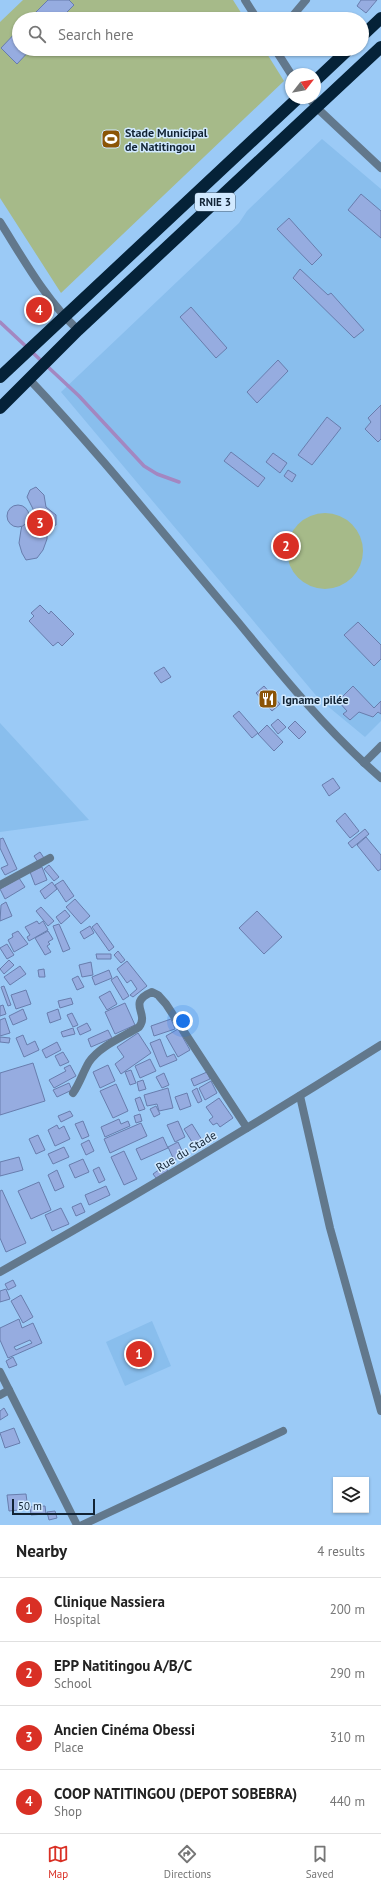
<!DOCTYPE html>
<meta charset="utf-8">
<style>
body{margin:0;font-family:"PT Sans",sans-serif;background:#f6f6f6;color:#222}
.controls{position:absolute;right:12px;bottom:12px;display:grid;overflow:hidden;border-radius:0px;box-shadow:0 1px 3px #0004}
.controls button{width:36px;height:36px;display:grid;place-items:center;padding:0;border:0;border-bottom:1px solid #e0e0e0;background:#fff;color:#222;font:20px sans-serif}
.compass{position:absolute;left:285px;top:68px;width:36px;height:36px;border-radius:50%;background:#fff;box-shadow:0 1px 3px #0004;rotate:59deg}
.scale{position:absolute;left:12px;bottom:10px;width:83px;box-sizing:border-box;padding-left:4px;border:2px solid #122435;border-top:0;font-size:11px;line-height:14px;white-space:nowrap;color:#122435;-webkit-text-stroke:3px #d1e9ff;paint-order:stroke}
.you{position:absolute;left:183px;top:1021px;width:14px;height:14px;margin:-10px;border:3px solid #fff;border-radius:50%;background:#1a73e8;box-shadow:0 0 0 6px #1a73e833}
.badge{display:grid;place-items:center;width:26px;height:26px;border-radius:50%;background:#d93025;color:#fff;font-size:13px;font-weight:700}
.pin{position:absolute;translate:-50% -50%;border:2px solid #fff;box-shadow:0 1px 4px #0006}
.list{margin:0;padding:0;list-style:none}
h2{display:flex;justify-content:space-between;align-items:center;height:52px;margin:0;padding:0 16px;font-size:17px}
h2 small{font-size:13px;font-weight:400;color:#767676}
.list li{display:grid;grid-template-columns:26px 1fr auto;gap:12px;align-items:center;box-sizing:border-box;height:64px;padding:0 16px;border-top:1px solid #e0e0e0}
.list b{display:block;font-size:15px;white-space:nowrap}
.list p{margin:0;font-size:13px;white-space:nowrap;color:#767676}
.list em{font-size:13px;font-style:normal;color:#767676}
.icon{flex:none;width:22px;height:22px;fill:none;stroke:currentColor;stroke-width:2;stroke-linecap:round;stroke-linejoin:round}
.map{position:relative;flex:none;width:381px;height:1525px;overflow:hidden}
.search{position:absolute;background:#fff;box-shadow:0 1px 3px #0004;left:12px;right:12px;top:12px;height:44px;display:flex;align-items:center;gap:10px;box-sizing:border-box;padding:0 14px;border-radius:22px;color:#767676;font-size:15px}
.sheet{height:308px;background:#fff}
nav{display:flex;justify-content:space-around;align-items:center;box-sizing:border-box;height:56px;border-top:1px solid #e0e0e0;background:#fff;font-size:11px;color:#767676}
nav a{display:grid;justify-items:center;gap:2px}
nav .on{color:#d93025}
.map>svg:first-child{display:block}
.built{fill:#89beed}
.garden{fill:#a6ba89}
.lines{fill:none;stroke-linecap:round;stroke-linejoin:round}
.stream{stroke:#a387c1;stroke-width:3.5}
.building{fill:#96ace0;stroke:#687dad;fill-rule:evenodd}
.street{stroke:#62788c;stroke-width:8}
.highway{stroke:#052238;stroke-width:12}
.labels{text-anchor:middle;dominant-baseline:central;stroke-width:3;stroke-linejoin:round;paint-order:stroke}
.shield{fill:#d1e9ff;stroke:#4b5f72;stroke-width:1}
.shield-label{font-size:11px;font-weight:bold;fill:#122435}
.poi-label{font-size:12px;font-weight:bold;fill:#122435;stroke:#d1e9ff;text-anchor:start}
.street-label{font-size:12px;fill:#122435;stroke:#d1e9ff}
</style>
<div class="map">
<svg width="381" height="1525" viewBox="0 0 381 1525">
<rect width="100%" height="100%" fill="#9bcaf6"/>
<g class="built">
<polygon points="322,139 381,189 381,721 365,737 319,699 61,392 239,223 247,211"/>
<polygon points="0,723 89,820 0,832"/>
<polygon points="152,1321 171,1366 125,1386 106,1342"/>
</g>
<g class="garden">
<polygon points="23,0 233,0 245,19 19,19 19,49 264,49 284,81 61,293 0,198 0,22"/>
<circle cx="325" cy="551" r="38"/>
</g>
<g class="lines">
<polyline class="stream" points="0,322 79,396 144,466 157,474 179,482"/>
</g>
<g class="building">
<polygon points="48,0 69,0 74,5 60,19 29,19"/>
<polygon points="361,0 377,0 366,13 357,6"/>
<polygon points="19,29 19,49 31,49 17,64 1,48"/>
<polygon points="361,194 381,211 381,238 348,210"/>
<polygon points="289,218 322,255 312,265 277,229"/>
<polygon points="300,269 328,295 331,293 364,330 354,338 293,278"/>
<polygon points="191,307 227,348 216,358 180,317"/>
<polygon points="278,360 288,371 257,403 247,392"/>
<polygon points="381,405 381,439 378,442 365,429 371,422 368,418"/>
<polygon points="327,417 341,428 312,465 298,455"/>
<polygon points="231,452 265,478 258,487 224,461"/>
<polygon points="273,453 287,463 280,473 266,462"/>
<polygon points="288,470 296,475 292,482 284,476"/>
<polygon points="36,487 44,495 46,507 56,515 56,525 47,530 47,539 43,550 37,558 26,560 22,553 19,543 21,530 22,525 30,520 35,513 27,497 30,490"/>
<circle cx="18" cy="516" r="11"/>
<polygon points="40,605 49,614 51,611 74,634 62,646 58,642 53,646 29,621 34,616 31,613"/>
<polygon points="358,622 381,645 381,659 374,666 344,635"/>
<polygon points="164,667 171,677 161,683 154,673"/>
<polygon points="264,686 280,704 272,711 256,693"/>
<polygon points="353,686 374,708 381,701 381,714 378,712 373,717 359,712 350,720 343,714 347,711 338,701"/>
<polygon points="239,711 258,733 252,738 233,716"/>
<polygon points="278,719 286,727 278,734 271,725"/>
<polygon points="295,721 306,732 299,739 288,728"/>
<polygon points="267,725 283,742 274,751 258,734"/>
<polygon points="333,778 340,788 329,796 322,785"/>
<polygon points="345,813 359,831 350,838 336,821"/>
<polygon points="365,829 369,834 352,848 348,843"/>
<polygon points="366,837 381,855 381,869 378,871 357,845"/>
<polygon points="3,838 17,869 5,875 1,868 8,865 0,848 0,839"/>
<polygon points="40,852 44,858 38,862 34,856"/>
<polygon points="49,865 59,877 54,881 44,869"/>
<polygon points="42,867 47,880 35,885 30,872"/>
<polygon points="19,878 25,887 5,899 0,889"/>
<polygon points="63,880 74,896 66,902 55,885"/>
<polygon points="52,882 57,889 45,899 40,891"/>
<polygon points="75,899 90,916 81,924 66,907"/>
<polygon points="6,902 12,916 0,921 1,905"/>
<polygon points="41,907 54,921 48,926 36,911"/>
<polygon points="65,910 70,916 61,924 56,917"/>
<polygon points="257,911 282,937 264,954 239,928"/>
<polygon points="37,921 39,924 43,921 48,930 29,941 27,937 30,935 25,927"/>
<polygon points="97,923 114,947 109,951 92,927"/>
<polygon points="59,924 70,949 63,952 53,926"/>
<polygon points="90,926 94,933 84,939 80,932"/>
<polygon points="18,931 28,944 14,952 8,940 13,937 12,934"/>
<polygon points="48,931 53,939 48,942 50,944 47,946 51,952 45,955 35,938"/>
<polygon points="7,944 14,955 7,959 0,948"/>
<polygon points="118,951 125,960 121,963 114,955"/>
<polygon points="96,954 111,954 111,959 97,959"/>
<polygon points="9,960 14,965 4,974 0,969"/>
<polygon points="127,961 147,986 133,997 130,995 137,989 131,980 127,983 117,969"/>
<polygon points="91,962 93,975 82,977 79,965"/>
<polygon points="20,966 26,974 10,985 4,977"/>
<polygon points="44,969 45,977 39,977 38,970"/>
<polygon points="109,970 112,978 95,985 92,977"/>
<polygon points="78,976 84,987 77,990 72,979"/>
<polygon points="117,976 129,996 123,1000 111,980"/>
<polygon points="4,986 11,1005 8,1006 1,987"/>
<polygon points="26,990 31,1004 16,1009 11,995"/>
<polygon points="110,991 117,1004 107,1010 99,997"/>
<polygon points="71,998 73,1004 60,1008 58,1001"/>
<polygon points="125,1003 135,1025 115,1034 105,1012"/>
<polygon points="3,1005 6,1014 0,1016 0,1006"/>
<polygon points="23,1009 27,1019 13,1025 9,1016"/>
<polygon points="58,1009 61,1019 50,1023 47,1013"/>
<polygon points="72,1013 78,1025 73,1027 67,1015"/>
<polygon points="5,1018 10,1033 0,1036 0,1020"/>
<polygon points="171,1019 175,1029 154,1036 151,1026"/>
<polygon points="87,1023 91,1030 80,1035 77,1028"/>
<polygon points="73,1028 75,1034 63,1037 61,1032"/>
<polygon points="178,1029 190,1050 178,1057 166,1036"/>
<polygon points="108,1030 112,1038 91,1047 88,1039"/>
<polygon points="138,1033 151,1053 121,1074 115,1064 124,1057 117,1047"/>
<polygon points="23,1035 27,1045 35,1041 39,1050 24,1057 16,1038"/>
<polygon points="0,1037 10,1038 9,1043 0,1042"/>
<polygon points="160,1039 167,1057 174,1054 177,1060 160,1067 150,1043"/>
<polygon points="57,1042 61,1050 46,1058 42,1050"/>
<polygon points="63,1052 69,1062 60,1066 55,1056"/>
<polygon points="150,1059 156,1071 140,1078 135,1066"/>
<polygon points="33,1063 45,1101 0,1115 0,1073"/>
<polygon points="70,1065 76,1076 54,1088 49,1080 66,1071 64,1068"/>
<polygon points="108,1065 115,1081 100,1088 93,1072"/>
<polygon points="131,1070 136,1083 130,1085 125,1072"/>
<polygon points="207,1072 210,1079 194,1086 191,1079"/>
<polygon points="164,1073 169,1085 162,1088 156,1077"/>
<polygon points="143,1080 146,1089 139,1091 137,1082"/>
<polygon points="211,1081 217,1093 205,1100 199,1088"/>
<polygon points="69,1083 72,1090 57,1097 53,1090"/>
<polygon points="116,1084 128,1111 113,1118 100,1091"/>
<polygon points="168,1088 173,1108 159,1111 157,1104 147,1106 144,1095"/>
<polygon points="197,1088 202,1101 198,1103 192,1091"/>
<polygon points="187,1093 191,1106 180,1110 175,1097"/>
<polygon points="140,1097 145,1109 139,1111 135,1099"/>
<polygon points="219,1098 233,1118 220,1127 217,1123 213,1125 209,1120 213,1117 206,1107"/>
<polygon points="156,1106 160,1114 154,1117 150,1109"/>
<polygon points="70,1111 73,1116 61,1122 58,1116"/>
<polygon points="140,1114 142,1121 136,1123 134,1116"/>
<polygon points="119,1119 121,1124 128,1121 130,1126 105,1137 101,1127"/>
<polygon points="83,1121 89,1136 82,1139 75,1124"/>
<polygon points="178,1121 185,1137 175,1142 167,1125"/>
<polygon points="141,1123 147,1136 110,1153 104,1139"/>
<polygon points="192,1124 202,1140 194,1145 184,1129"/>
<polygon points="57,1125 59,1129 64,1126 70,1139 55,1146 48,1130"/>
<polygon points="38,1135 45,1150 36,1154 29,1139"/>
<polygon points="163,1137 168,1148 141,1160 136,1149"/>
<polygon points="89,1140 94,1151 86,1155 81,1144"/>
<polygon points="178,1142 184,1155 174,1160 168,1147"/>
<polygon points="64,1147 69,1157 53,1164 48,1154"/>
<polygon points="124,1151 137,1179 124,1185 111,1157"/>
<polygon points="19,1157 23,1170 0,1176 0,1162"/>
<polygon points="83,1159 89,1172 75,1178 69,1165"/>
<polygon points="164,1166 168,1171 156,1178 153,1174"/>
<polygon points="99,1167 105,1180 99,1183 93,1170"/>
<polygon points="57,1170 64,1187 55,1191 48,1175"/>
<polygon points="39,1182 51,1210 31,1219 18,1191"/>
<polygon points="106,1186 110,1195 89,1205 85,1195"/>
<polygon points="2,1190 26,1243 6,1252 0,1238 0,1191"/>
<polygon points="81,1203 85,1212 76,1216 72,1207"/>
<polygon points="61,1208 69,1224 52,1231 45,1215"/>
<polygon points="13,1280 16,1286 8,1290 5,1284"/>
<polygon points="6,1289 10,1299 0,1302 0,1291"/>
<polygon points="21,1295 33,1317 23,1323 11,1301"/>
<path d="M19 1319 22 1328 33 1323 42 1343 8 1358 0 1340V1328ZM30 1340 32 1343 16 1350 14 1347Z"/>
<polygon points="13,1357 17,1365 9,1368 6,1361"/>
<polygon points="4,1408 8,1415 0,1420 0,1411"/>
<polygon points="14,1428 20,1443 5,1448 0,1433"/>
<polygon points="26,1494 28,1509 9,1511 7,1495"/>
<polygon points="45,1506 46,1514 31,1515 30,1507"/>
<polygon points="55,1511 57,1518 49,1520 47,1512"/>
</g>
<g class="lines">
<g class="street">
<polyline points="245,0 257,19"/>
<polyline points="290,19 306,0"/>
<polyline points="275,49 291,74"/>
<polyline points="309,98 317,108 381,168"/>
<path d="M0 222C24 260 46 300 78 330"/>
<path d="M29 379C102 456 169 541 238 622 283 677 328 732 381 778"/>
<polyline points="364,763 381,746"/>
<polyline points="0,885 50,858"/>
<path d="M73 1093C80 1083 83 1072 89 1062 100 1046 123 1037 139 1027 150 1013 126 1003 152 992L158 995 166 1004 247 1128"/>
<polyline points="300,1096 330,1228 381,1411"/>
<path d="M0 1272C129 1200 256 1124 381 1045"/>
<polyline points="0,1372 77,1525"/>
<polyline points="0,1395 9,1390"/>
<polyline points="82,1525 283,1431"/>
</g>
<g class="highway">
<polyline points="362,36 381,18"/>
<polyline points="315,81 349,49"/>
<polyline points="0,377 298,98"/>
<polyline points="0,408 78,330 381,47"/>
</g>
</g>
<defs>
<symbol id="stadium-square" viewBox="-11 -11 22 22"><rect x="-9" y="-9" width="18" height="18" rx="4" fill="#8b5406" stroke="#d1e9ff"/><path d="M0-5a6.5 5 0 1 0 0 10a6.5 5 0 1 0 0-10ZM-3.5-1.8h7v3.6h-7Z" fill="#fff"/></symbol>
<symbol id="restaurant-square" viewBox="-11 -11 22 22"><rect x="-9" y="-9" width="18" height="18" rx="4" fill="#8b5406" stroke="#d1e9ff"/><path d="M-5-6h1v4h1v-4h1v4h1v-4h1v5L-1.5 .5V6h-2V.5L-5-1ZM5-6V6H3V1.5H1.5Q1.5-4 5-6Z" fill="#fff"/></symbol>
</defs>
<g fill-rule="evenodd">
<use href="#stadium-square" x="100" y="128" width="22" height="22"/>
<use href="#restaurant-square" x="257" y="688" width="22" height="22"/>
</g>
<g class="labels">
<rect class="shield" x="195" y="193" width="40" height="18" rx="3"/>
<g class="shield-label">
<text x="215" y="202">RNIE 3</text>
</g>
<g class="poi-label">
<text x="125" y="132">Stade Municipal<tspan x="125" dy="14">de Natitingou</tspan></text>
<text x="282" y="699">Igname pilée</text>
</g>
<g class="street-label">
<text transform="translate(186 1151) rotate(-31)">Rue du Stade</text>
</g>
</g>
</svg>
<div class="controls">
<button><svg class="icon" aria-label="layers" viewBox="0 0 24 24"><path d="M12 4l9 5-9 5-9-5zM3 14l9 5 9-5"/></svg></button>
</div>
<svg class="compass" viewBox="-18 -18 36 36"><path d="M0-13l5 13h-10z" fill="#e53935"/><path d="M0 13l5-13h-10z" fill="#767676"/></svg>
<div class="scale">50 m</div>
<div class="you"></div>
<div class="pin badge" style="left:139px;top:1354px">1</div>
<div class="pin badge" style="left:286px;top:546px">2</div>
<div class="pin badge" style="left:40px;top:523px">3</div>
<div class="pin badge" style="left:39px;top:310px">4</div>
<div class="search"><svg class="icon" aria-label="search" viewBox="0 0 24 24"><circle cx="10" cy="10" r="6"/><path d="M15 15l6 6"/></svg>Search here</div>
</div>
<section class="sheet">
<h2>Nearby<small>4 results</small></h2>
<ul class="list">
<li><span class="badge">1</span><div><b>Clinique Nassiera</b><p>Hospital</p></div><em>200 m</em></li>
<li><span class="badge">2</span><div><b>EPP Natitingou A/B/C</b><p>School</p></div><em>290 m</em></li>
<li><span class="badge">3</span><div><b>Ancien Cinéma Obessi</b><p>Place</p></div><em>310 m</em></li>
<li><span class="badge">4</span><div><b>COOP NATITINGOU (DEPOT SOBEBRA)</b><p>Shop</p></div><em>440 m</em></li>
</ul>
</section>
<nav>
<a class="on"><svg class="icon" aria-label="map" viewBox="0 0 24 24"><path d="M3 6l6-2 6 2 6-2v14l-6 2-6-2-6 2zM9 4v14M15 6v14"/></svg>Map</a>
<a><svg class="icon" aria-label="directions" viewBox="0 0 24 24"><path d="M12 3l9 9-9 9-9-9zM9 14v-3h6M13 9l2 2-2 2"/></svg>Directions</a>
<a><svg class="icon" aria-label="saved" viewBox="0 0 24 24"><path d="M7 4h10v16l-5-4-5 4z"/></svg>Saved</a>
</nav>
